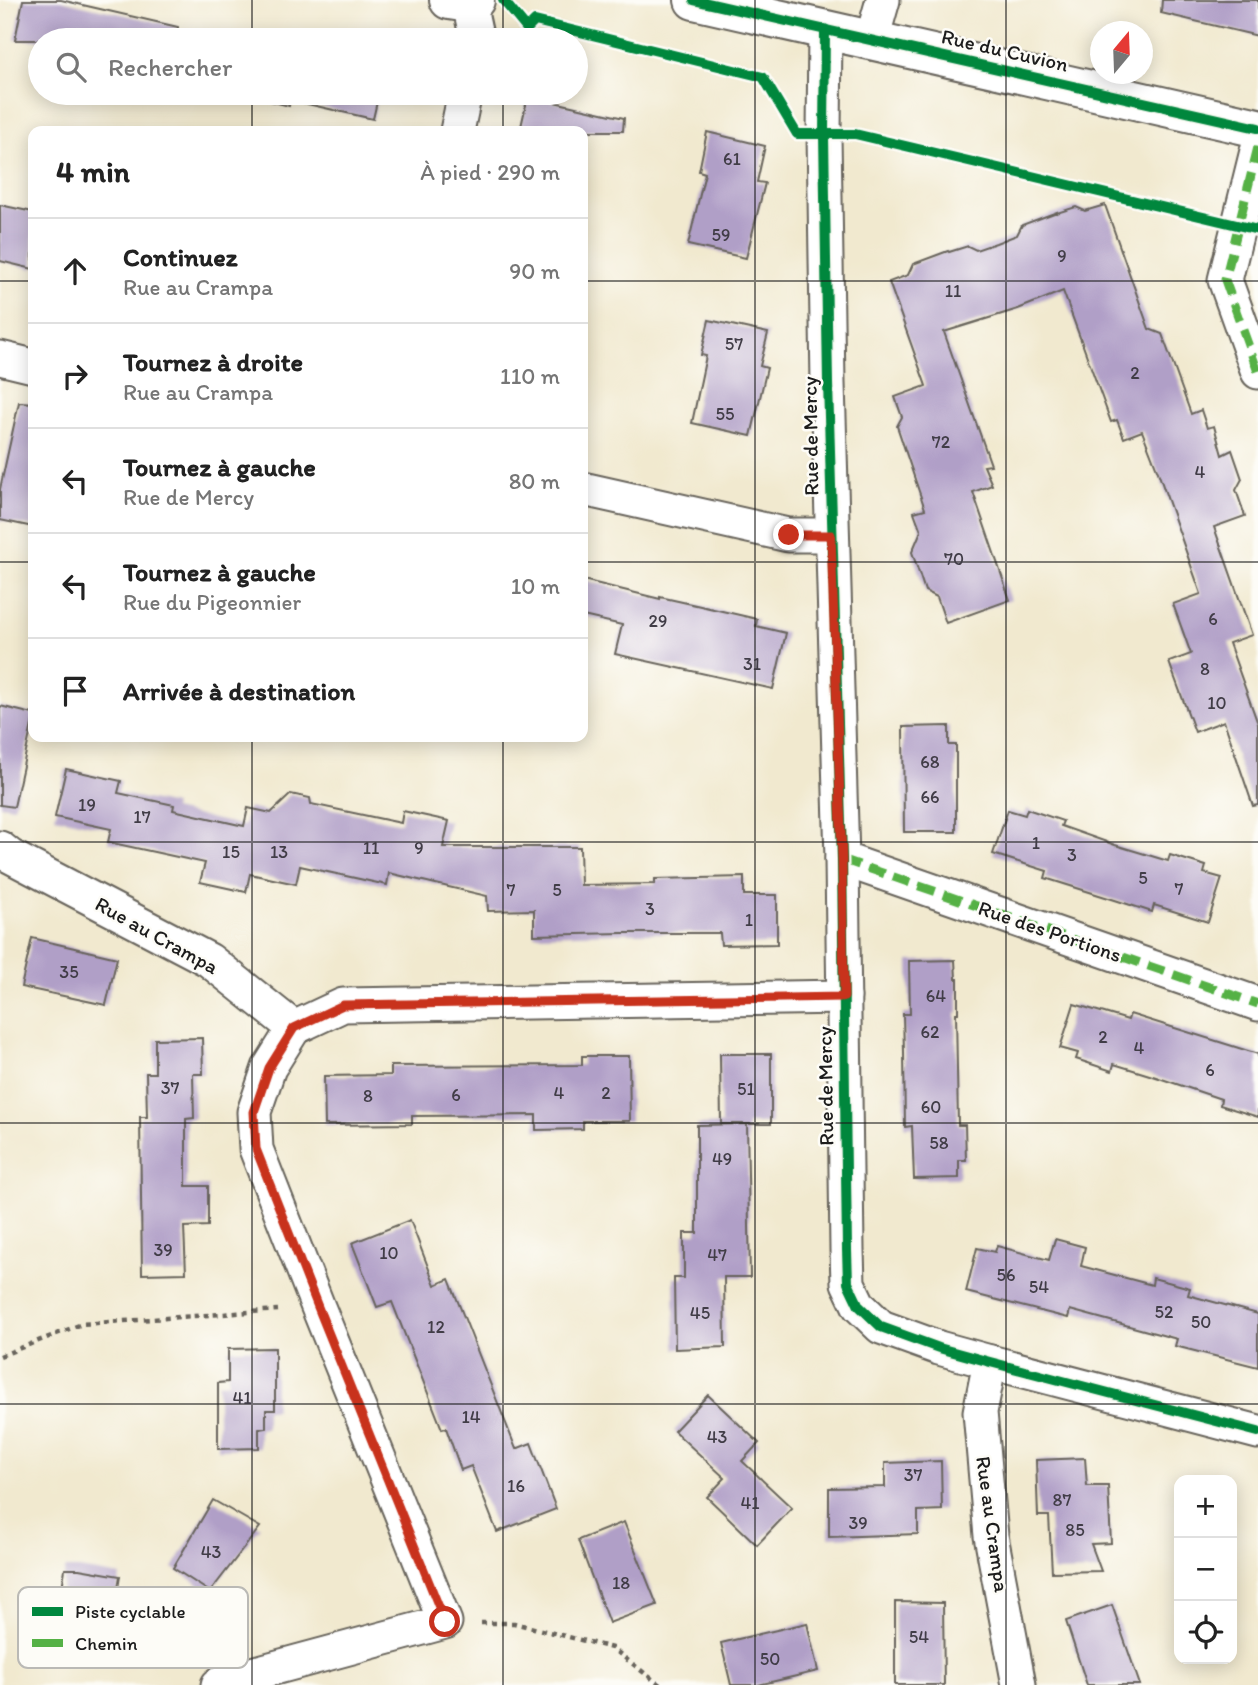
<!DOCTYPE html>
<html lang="fr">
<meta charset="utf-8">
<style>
body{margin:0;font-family:Itim,sans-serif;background:#f6f6f6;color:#222}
.controls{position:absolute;right:21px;bottom:21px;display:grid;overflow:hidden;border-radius:14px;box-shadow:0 4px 18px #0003}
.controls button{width:63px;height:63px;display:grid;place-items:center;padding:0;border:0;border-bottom:2px solid #e0e0e0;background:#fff;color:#222;font:35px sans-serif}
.compass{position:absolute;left:1090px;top:21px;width:63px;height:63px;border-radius:50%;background:#fff;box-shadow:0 4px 18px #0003;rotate:19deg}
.stop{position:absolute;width:21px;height:21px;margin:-16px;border:5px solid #c8321e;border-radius:50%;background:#fff}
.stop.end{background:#c8321e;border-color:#fff;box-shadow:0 2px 7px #0008}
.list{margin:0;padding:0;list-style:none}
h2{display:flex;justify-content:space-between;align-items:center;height:91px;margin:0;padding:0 28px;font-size:30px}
h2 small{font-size:23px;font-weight:400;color:#767676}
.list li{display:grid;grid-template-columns:46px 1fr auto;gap:21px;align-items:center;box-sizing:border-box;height:105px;padding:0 28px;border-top:2px solid #e0e0e0}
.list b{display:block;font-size:26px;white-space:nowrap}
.list p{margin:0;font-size:23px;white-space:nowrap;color:#767676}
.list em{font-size:23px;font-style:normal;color:#767676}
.icon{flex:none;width:38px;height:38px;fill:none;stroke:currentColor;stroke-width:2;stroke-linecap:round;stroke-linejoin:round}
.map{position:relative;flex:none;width:1258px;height:1685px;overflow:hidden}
.search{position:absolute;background:#fff;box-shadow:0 4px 18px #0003;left:28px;top:28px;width:560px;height:77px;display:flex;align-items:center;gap:18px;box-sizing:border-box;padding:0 24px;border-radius:38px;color:#767676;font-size:26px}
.panel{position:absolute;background:#fff;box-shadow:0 4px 18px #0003;left:28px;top:126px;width:560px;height:616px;border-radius:14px}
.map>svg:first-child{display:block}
.building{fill:#b09fc7}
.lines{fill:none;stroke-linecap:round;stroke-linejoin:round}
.minor-casing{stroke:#67645b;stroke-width:37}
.tertiary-casing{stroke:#67645b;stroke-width:42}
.path{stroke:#67645b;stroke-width:4.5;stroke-dasharray:5 5;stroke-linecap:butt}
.minor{stroke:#fff;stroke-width:33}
.tertiary{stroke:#fff;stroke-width:38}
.quiet{stroke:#55b145;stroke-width:9;stroke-dasharray:18 9;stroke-linecap:butt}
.cycleway-casing{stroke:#fdfcf7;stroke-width:15}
.cycleway{stroke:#00873e;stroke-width:10}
.route{stroke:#c8321e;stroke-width:9}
.grid{fill:none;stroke:#1c1c1c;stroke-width:2;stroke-opacity:0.55}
.labels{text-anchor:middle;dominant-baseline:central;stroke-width:5;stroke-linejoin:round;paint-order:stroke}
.number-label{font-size:18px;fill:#413d47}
.street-label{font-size:21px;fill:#1c1c1c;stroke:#fdfcf7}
.key{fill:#fdfcf7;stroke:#bab9b5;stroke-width:2}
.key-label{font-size:19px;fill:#1c1c1c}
</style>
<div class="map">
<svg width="1258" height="1685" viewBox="0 0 1258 1685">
<rect width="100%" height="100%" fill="#fdfcf7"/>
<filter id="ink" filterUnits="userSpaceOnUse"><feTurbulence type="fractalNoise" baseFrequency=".0143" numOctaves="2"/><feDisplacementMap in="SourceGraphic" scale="14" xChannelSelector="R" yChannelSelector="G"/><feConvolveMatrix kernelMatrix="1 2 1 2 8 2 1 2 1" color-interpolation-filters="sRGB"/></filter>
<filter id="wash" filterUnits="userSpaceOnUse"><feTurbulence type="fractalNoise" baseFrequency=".00686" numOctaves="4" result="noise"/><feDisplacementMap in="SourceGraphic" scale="28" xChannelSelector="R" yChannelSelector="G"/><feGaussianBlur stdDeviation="1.57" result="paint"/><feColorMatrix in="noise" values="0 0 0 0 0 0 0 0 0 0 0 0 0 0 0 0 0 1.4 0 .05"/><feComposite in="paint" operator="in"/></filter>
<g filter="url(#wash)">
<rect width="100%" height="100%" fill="#f1e9cf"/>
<g id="blocks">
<g class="building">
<polygon points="23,0 61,0 178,27 177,40 15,40"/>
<polygon points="1162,0 1258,0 1258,36 1161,13"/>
<polygon points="255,93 379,93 373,119 290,100 289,106 255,97"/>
<polygon points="528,96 624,118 623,131 520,131"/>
<polygon points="707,132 765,146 757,182 765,183 746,258 688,245 705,173 699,171"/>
<polygon points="0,205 33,212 33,269 0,261"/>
<polygon points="1105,205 1149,329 1162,334 1191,414 1201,410 1207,428 1214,426 1222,455 1232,450 1242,479 1236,490 1245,516 1214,527 1252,635 1229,643 1258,724 1258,805 1253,806 1224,721 1195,732 1169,662 1191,654 1173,604 1201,594 1158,472 1142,431 1124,438 1117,420 1111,422 1063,291 1018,309 944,332 991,465 984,466 992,485 973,492 1010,600 946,623 937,597 925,591 912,552 921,531 914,512 925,509 897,426 902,417 895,397 926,386 889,282 908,275 913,264 948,251 949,252 968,246 976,250 996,243 1017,235 1022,225 1057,212 1057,213 1076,207 1085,211"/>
<polygon points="709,320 768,333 760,366 767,368 751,436 692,423 706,356 701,355"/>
<polygon points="19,402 33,403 33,527 0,520 0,489"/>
<polygon points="583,580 660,599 660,597 696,605 757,619 756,626 786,633 773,689 615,654 622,625 583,616"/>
<polygon points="0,706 33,714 33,720 14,807 0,805"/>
<polygon points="949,726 949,745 956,745 956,832 904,832 903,727"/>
<polygon points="66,769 121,781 118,793 174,805 173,810 244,826 248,808 271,813 291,794 310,798 311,804 401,823 403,811 449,821 443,847 580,847 581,885 655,884 655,879 744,877 744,895 777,895 777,944 721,945 720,933 622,933 534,935 534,910 488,911 487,896 389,873 387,885 300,866 296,884 250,874 246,892 200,882 205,863 108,842 111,829 55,817"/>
<polygon points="1027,809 1063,821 1061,826 1115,845 1168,861 1170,855 1206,866 1204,873 1222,878 1208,922 1154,905 1152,912 1115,900 1045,878 1047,871 993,854 1008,810 1025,815"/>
<polygon points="32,938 117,958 106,1005 21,987"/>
<polygon points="955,960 956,979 958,979 958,1013 956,1013 958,1125 965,1125 966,1160 959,1160 959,1178 914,1179 912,1126 905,1127 904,1052 903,1014 910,1014 909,961"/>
<polygon points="1074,1004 1128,1020 1130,1014 1258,1054 1258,1117 1220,1105 1221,1099 1156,1077 1114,1064 1112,1071 1076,1059 1078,1053 1060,1048"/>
<polygon points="202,1038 203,1074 193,1074 194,1118 186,1119 186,1186 208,1186 208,1226 184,1227 186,1273 142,1274 140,1117 147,1117 146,1073 155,1073 155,1039"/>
<polygon points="720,1054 771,1054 771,1124 721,1124"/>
<polygon points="582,1056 629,1056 630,1121 583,1121 583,1129 536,1130 536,1115 412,1116 412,1124 325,1125 324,1076 391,1075 391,1066 582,1065"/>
<polygon points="747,1124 750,1277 724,1277 725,1347 675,1349 674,1278 684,1278 684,1233 697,1233 697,1125"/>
<polygon points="410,1220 435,1285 449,1279 516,1449 531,1443 556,1509 497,1532 471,1466 461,1470 446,1428 442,1429 392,1302 377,1307 352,1243"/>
<polygon points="1055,1239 1085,1247 1081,1266 1152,1285 1153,1278 1190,1288 1188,1295 1258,1314 1258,1367 1175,1346 1177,1339 1070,1310 1068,1318 966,1292 977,1248 995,1252 997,1246 1049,1260"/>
<polygon points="275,1348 275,1410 266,1410 266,1428 259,1429 259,1448 218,1449 218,1383 228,1382 228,1349"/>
<polygon points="708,1395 759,1443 742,1461 792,1508 757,1545 707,1497 725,1478 674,1431"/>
<polygon points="1085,1458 1087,1486 1108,1486 1111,1543 1091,1544 1101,1571 1052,1572 1049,1516 1038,1516 1036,1460"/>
<polygon points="941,1461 942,1510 918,1511 918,1534 829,1537 829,1488 885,1487 885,1463"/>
<polygon points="213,1500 260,1527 210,1592 173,1568"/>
<polygon points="624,1522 657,1605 609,1623 578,1540"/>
<polygon points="65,1569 79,1569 120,1576 106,1662 52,1653"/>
<polygon points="895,1602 943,1603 944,1685 895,1685"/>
<polygon points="1112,1605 1140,1685 1087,1685 1066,1621"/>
<polygon points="807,1623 818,1671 758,1685 731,1685 721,1643"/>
</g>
</g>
</g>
<g filter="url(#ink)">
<use href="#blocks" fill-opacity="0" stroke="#67645b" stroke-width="2"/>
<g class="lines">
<defs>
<g id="minor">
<polyline points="469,3 477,40"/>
<polyline points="825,29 824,135 828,383 842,859 847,1250 848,1283 859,1306 881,1327 939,1348 990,1362 1258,1432"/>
<polyline points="872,39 883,0"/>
<polyline points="457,131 465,93"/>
<polyline points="1258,147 1225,280 1258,372"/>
<polyline points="0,358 33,366"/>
<polyline points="583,489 788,535 831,535"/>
<polyline points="0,848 10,856 209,960 294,1028"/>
<polyline points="842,859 1258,1004"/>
<polyline points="990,1362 980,1412 991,1536 1019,1685"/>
<polyline points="218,1685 222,1682 445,1622 318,1307 256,1149 254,1112 269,1068 294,1028 343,1005 844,997"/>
</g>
<g id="tertiary">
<polyline points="449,0 469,3 475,0"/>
<polyline points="694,0 1258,128"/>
</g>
</defs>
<use href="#minor" class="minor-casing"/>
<use href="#tertiary" class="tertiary-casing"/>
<g class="path">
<polyline points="512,11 527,29 535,21 763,77 786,115"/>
<polyline points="516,40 527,29"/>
<polyline points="860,136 1203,217"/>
<polyline points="0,1356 82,1324 278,1310"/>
<polyline points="481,1623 514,1623 612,1648 660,1685"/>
</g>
<use href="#minor" class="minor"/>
<use href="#tertiary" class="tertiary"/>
<g class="quiet">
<polyline points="1258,147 1225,280 1258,372"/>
<polyline points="842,859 1258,1004"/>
</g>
<defs>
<g id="cycleway">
<polyline points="503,0 527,29 535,21 763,77 797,134 855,134 1258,230"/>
<polyline points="694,0 1258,128"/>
<polyline points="825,29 824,135 828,383 842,859 847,1250 848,1283 859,1306 881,1327 939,1348 990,1362 1258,1432"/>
</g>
</defs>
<use href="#cycleway" class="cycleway-casing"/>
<use href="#cycleway" class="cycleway"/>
</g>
</g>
<g class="lines" filter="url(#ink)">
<polyline class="route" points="445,1622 318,1307 256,1149 254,1112 269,1068 294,1028 343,1005 844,997 842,859 831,535 789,535"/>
</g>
<path class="grid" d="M252 0V40M503 0V40M755 0V1685M1006 0V1685M252 93V131M503 93V131M0 281H33M583 281H1258M0 562H33M583 562H1258M252 737V1685M503 737V1685M0 842H1258M0 1123H1258M0 1404H1258"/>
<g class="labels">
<g class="number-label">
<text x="732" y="159">61</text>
<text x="721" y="235">59</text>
<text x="1062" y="256">9</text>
<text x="953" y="291">11</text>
<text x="734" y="344">57</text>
<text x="1135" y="373">2</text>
<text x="725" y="414">55</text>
<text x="941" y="442">72</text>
<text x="1200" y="472">4</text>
<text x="954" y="559">70</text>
<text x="1213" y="619">6</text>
<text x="658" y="621">29</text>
<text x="752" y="664">31</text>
<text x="1205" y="669">8</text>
<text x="1217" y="703">10</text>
<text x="930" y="762">68</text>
<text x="930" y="797">66</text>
<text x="87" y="805">19</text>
<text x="142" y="817">17</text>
<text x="1036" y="843">1</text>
<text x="371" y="848">11</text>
<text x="419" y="848">9</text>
<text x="231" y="852">15</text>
<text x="279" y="852">13</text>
<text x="1072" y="855">3</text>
<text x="1143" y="878">5</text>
<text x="1179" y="889">7</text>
<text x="511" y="890">7</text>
<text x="557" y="890">5</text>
<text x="650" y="909">3</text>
<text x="749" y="920">1</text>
<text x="69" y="972">35</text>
<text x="936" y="996">64</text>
<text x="930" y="1032">62</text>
<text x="1103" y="1037">2</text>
<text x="1139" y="1048">4</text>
<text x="1210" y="1070">6</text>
<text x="170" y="1088">37</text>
<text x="746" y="1089">51</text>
<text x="559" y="1093">4</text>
<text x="606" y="1093">2</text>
<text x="456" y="1095">6</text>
<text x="368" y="1096">8</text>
<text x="931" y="1107">60</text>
<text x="939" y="1143">58</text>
<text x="722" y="1159">49</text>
<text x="163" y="1250">39</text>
<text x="389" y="1253">10</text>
<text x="717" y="1255">47</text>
<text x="1006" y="1275">56</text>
<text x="1039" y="1287">54</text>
<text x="1164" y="1312">52</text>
<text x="700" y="1313">45</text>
<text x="1201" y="1322">50</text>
<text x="436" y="1327">12</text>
<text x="242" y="1398">41</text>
<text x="471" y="1417">14</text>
<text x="717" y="1437">43</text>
<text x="913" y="1475">37</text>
<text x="516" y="1486">16</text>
<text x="1062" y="1500">87</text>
<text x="750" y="1503">41</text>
<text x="858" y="1523">39</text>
<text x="1075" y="1530">85</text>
<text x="211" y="1552">43</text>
<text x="621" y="1583">18</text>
<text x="919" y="1637">54</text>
<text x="770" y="1659">50</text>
</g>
<g class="street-label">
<text transform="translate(1005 50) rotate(13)">Rue du Cuvion</text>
<text transform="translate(810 436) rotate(-91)">Rue de Mercy</text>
<text transform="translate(1050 931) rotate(19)">Rue des Portions</text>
<text transform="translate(157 935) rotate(29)">Rue au Crampa</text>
<text transform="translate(825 1086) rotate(-91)">Rue de Mercy</text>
<text transform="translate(993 1524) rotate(82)">Rue au Crampa</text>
</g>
</g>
<rect x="18" y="1587" width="230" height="81" rx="10" class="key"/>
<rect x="32" y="1607" width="31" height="9" fill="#00873e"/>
<rect x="32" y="1639" width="31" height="8" fill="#55b145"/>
<g class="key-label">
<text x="75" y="1618">Piste cyclable</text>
<text x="75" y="1650">Chemin</text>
</g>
</svg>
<div class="controls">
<button>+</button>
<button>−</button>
<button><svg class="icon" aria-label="locate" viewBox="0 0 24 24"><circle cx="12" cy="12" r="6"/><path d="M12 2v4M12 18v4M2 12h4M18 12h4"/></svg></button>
</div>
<svg class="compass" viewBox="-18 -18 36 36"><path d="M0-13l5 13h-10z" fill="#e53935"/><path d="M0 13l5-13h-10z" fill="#767676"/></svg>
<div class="stop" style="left:445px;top:1622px"></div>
<div class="stop end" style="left:789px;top:535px"></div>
<div class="search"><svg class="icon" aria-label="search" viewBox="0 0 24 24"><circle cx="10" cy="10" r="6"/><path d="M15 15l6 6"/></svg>Rechercher</div>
<section class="panel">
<h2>4 min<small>À pied · 290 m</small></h2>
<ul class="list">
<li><svg class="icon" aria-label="ahead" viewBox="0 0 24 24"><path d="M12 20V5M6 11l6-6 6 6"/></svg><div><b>Continuez</b><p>Rue au Crampa</p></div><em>90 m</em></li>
<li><svg class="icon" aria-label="right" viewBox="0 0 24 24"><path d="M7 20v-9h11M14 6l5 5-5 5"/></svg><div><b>Tournez à droite</b><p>Rue au Crampa</p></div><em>110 m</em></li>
<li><svg class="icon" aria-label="left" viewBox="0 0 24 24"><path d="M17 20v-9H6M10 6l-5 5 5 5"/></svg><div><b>Tournez à gauche</b><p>Rue de Mercy</p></div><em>80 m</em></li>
<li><svg class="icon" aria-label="left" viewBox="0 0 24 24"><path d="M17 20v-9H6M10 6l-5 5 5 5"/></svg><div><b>Tournez à gauche</b><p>Rue du Pigeonnier</p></div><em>10 m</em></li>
<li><svg class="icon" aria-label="arrive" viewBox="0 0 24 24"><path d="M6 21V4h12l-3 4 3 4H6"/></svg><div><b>Arrivée à destination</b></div></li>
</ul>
</section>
</div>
